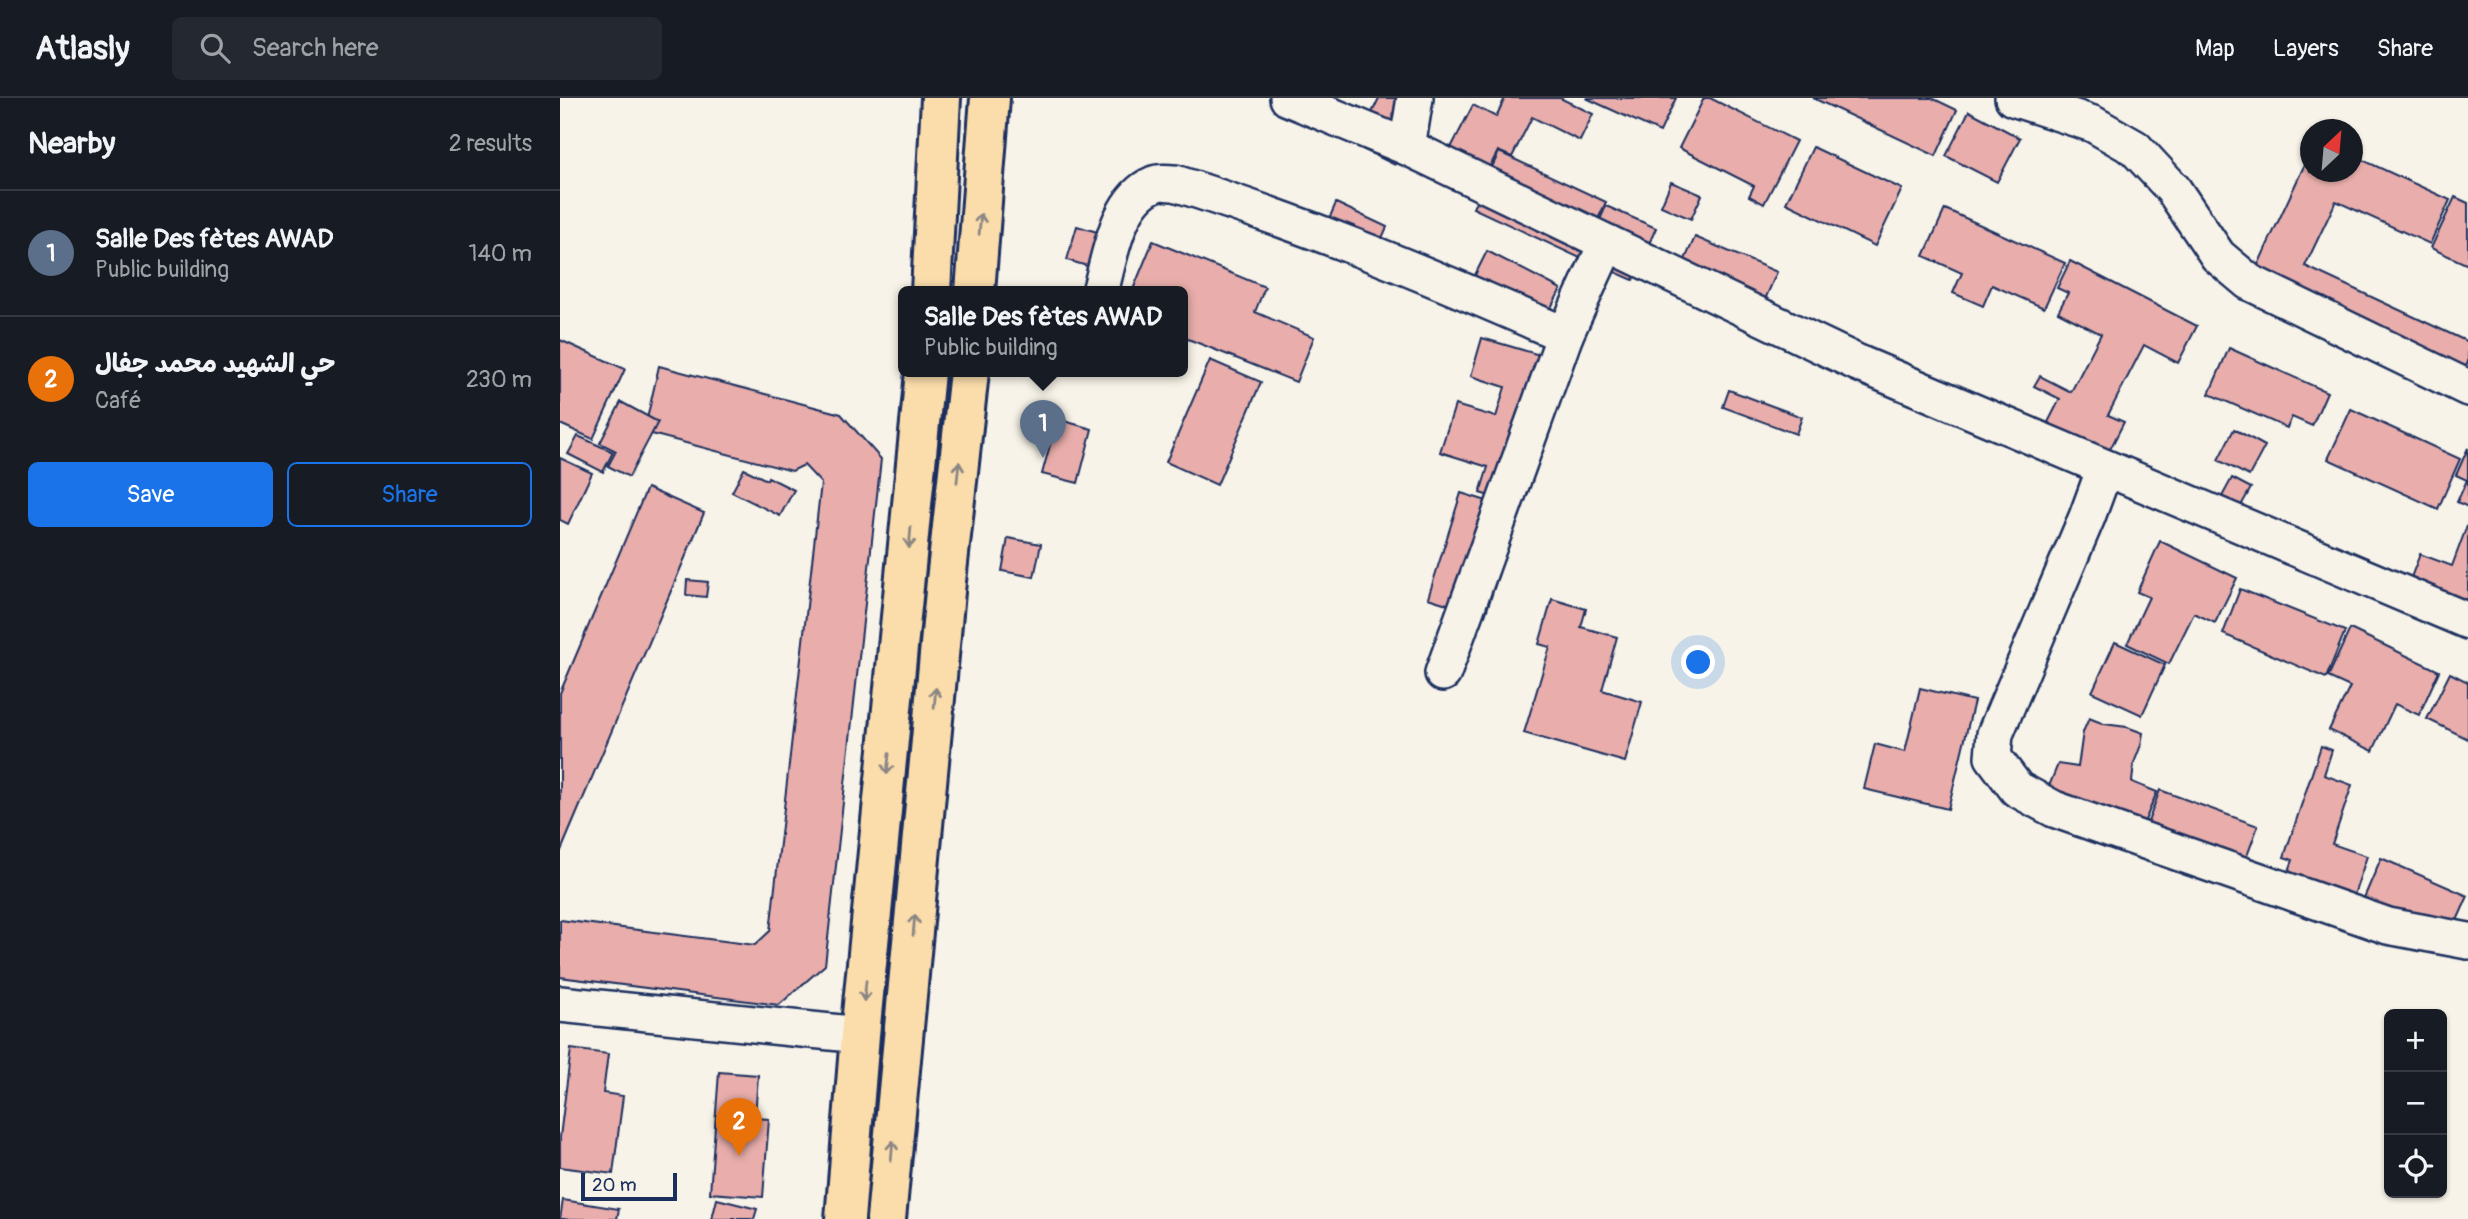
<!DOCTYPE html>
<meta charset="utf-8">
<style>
body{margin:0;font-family:Pangolin,"Playpen Sans Arabic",sans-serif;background:#242831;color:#f1f3f6}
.controls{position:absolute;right:21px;bottom:21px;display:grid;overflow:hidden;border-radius:10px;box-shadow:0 2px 5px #0004}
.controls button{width:63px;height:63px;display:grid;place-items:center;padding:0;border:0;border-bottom:2px solid #363941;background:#171b24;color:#f1f3f6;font:35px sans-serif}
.compass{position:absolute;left:1740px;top:21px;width:63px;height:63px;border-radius:50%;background:#171b24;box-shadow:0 2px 5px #0004;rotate:26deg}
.scale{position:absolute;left:21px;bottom:18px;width:96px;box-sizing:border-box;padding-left:7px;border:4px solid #1b2f5e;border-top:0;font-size:19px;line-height:24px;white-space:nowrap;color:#1b2f5e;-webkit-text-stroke:5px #f7f3e8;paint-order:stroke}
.you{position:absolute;left:1139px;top:565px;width:24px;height:24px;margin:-18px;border:5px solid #fff;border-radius:50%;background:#1a73e8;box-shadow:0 0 0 10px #1a73e833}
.badge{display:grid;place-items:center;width:46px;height:46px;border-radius:50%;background:#1a73e8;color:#fff;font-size:23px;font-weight:700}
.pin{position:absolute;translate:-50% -58px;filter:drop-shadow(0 2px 4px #0008)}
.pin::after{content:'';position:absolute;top:37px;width:24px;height:21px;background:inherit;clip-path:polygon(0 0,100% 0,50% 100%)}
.popup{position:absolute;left:338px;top:188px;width:290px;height:91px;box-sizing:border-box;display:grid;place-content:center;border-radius:10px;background:#171b24;filter:drop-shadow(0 2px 5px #0005);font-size:23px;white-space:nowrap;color:#9ea1a6}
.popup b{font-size:26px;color:#f1f3f6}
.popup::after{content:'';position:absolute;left:50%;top:100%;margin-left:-14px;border:14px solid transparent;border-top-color:#171b24}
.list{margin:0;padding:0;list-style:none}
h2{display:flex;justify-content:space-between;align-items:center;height:91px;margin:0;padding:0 28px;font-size:30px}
h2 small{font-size:23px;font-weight:400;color:#9ea1a6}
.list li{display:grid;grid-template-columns:46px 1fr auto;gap:21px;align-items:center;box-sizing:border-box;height:126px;padding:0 28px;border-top:2px solid #363941}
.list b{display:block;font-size:26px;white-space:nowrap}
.list p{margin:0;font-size:23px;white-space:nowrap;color:#9ea1a6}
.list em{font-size:23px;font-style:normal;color:#9ea1a6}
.actions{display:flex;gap:14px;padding:21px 28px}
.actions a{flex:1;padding:16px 0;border:2px solid #1a73e8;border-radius:10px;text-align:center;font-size:24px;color:#1a73e8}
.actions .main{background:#1a73e8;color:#fff}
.icon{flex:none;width:38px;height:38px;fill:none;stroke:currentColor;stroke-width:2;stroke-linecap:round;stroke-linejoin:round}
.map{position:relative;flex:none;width:1908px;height:1121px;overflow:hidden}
header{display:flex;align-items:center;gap:42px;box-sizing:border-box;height:98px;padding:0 35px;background:#171b24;border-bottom:2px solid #363941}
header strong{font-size:33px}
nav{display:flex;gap:38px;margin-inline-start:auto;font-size:24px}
.search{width:490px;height:63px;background:#242831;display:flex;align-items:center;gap:18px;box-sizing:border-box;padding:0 24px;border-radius:10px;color:#9ea1a6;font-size:26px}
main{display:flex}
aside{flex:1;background:#171b24}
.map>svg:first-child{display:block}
.building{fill:#e9aeab;stroke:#1b2f5e;stroke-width:2}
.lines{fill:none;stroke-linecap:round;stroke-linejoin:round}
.minor-casing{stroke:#1b2f5e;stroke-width:40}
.trunk-casing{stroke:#1b2f5e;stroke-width:44}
.minor{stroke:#f7f3e8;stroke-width:35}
.trunk{stroke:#fbddab;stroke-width:38}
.oneway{stroke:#8b8684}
</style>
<header>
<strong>Atlasly</strong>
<div class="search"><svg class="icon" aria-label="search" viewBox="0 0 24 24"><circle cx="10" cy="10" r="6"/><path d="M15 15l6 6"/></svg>Search here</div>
<nav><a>Map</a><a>Layers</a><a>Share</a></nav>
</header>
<main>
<aside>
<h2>Nearby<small>2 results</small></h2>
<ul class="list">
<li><span class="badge" style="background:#5c6f8a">1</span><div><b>Salle Des fètes AWAD</b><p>Public building</p></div><em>140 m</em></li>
<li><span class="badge" style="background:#e8710a">2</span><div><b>حي الشهيد محمد جفال</b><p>Café</p></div><em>230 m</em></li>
</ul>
<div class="actions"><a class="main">Save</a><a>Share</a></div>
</aside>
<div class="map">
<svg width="1908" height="1121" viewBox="0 0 1908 1121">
<rect width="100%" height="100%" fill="#f7f3e8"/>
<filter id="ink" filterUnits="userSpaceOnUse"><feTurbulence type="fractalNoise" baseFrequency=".0143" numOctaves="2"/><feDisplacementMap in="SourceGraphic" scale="14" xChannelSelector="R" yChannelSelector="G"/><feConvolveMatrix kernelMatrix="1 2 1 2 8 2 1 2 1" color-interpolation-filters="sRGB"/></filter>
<g filter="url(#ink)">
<g class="building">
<polygon points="819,0 868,0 835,67 796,48"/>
<polygon points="945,0 1000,0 1033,16 1020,43 972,19 952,59 938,53 927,74 877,77 913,7 936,19"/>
<polygon points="1026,0 1116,0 1100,34"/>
<polygon points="1144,0 1150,0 1236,43 1204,106 1189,98 1194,88 1119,50"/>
<polygon points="1253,0 1372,0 1397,12 1376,58"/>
<polygon points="1409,13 1460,40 1437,84 1386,58"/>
<polygon points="1253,49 1342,91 1315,148 1226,105"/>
<polygon points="939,54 1046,104 1020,160 913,110"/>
<polygon points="1750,55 1750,74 1792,74 1792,57 1890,102 1870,146 1776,103 1745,168 1908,244 1908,264 1894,295 1684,197"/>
<polygon points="1111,84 1142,97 1131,121 1101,108"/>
<polygon points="1895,99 1908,105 1908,167 1871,150"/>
<polygon points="776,105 827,129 808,171 757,148"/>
<polygon points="1046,108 1096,130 1073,182 1023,160"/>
<polygon points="1385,111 1505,165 1484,210 1432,187 1423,208 1393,195 1402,175 1364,158"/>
<polygon points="517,128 564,142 554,176 507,162"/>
<polygon points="1135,139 1217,174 1193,229 1111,193"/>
<polygon points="593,143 705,189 695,214 754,239 736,284 623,239 623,194 572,194"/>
<polygon points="927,153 1001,191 988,215 908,191"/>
<polygon points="1510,163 1637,228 1618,265 1584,247 1548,317 1564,324 1541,369 1481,338 1500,301 1474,288 1480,278 1511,294 1541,236 1498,214 1508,195 1497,190"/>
<polygon points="922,240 983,258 961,408 920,395 928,369 880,354 895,307 936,319 945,289 911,278"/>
<polygon points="0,242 65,271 33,341 0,326"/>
<polygon points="1669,250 1767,294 1752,328 1732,319 1727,330 1649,296"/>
<polygon points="650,262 701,284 657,387 606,364"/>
<polygon points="99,268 281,316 321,361 265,867 219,907 0,879 0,822 195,847 210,833 261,385 244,367 232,373 84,334"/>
<polygon points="1169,292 1242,319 1236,336 1163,309"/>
<polygon points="61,304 98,324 69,379 48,368 56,353 40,345"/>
<polygon points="1791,311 1900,361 1878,411 1768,361"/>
<polygon points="497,321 532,331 518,385 482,376"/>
<polygon points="1674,331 1705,348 1689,378 1658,362"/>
<polygon points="18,338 53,354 43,374 8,356"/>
<polygon points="1908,350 1908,409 1897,404 1907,382 1896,377"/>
<polygon points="0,360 32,375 8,426 0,422"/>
<polygon points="184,371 207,382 208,379 234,392 220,418 172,394"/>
<polygon points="1672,380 1691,390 1678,413 1659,404"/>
<polygon points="87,390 144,415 0,755 0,595"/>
<polygon points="901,395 959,413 925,518 868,500"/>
<polygon points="1908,425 1908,529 1842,503 1860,456 1892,468"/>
<polygon points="448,440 481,446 474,479 442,473"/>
<polygon points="1600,443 1677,480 1655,525 1634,515 1609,566 1567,546 1589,499 1577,494"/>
<polygon points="127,482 148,484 146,499 126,497"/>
<polygon points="1680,491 1785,533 1766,580 1663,536"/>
<polygon points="992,501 1026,511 1021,529 1057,539 1042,592 1082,604 1065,664 964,635 990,549 979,546"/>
<polygon points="1790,531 1879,573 1859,617 1835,606 1813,653 1769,632 1790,589 1768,579"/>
<polygon points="1555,544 1605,567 1582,617 1532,594"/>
<polygon points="1890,575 1908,584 1908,641 1867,621"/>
<polygon points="1360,590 1414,603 1388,711 1304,691 1315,646 1345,654"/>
<polygon points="1529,620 1544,626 1567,629 1583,635 1581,647 1574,665 1572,684 1597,694 1579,737 1487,693 1498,666 1518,669 1523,634"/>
<polygon points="1761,648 1772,652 1764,677 1792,687 1772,746 1807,758 1792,803 1726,781 1733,762 1724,759"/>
<polygon points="1600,692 1698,728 1680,777 1582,740"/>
<polygon points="1821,760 1908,798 1887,845 1801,807"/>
<polygon points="11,951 48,956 43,995 63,998 53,1076 0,1069 0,1039"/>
<polygon points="159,974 198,977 195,1020 209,1021 203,1099 150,1095"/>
<polygon points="157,1101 197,1111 194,1121 152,1121"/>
<polygon points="3,1102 59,1111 57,1121 0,1121"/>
</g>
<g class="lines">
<defs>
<g id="minor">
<polyline points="728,0 847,49 855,0"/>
<polyline points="1453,0 1533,26 1575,50 1613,91 1658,158 1689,184 1908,290"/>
<polyline points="847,49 1298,265 1908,523"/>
<path d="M540 194C550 159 557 101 594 86 600 83 609 85 615 85 748 127 878 181 1005 237L883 575"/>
<polyline points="1005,237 1047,145"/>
<polyline points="1545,370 1527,419 1435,636 1433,659 1457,691 1494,711 1828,828 1908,843"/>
<polyline points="0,906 300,937"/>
</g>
<g id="trunk">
<polyline points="371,194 381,0"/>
<polyline points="415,194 430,0"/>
<polyline points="285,1121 300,937 365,274"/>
<polyline points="326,1121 386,483 409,274"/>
</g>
</defs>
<use href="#minor" class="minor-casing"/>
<use href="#trunk" class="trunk-casing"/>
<use href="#minor" class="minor"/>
<use href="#trunk" class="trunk"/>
</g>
<defs><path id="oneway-shaft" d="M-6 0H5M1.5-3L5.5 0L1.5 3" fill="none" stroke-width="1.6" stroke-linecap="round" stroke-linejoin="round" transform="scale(1.75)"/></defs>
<g class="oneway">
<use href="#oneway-shaft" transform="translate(420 126) rotate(-85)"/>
<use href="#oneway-shaft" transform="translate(398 374) rotate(-84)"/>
<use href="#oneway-shaft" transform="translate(350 440) rotate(95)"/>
<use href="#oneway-shaft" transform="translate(375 600) rotate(-85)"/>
<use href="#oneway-shaft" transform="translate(328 666) rotate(96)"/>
<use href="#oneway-shaft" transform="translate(354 827) rotate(-85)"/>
<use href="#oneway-shaft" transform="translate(305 893) rotate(96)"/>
<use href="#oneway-shaft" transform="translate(332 1053) rotate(-85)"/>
</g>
</g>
</svg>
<div class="controls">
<button>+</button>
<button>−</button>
<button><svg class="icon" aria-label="locate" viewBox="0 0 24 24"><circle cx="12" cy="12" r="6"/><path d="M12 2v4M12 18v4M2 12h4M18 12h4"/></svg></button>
</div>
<svg class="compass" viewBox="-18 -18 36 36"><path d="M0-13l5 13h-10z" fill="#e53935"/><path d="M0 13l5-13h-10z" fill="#9ea1a6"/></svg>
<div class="scale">20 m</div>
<div class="you"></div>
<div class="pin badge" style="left:483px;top:360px;background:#5c6f8a">1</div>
<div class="popup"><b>Salle Des fètes AWAD</b>Public building</div>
<div class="pin badge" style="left:179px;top:1058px;background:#e8710a">2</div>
</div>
</main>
